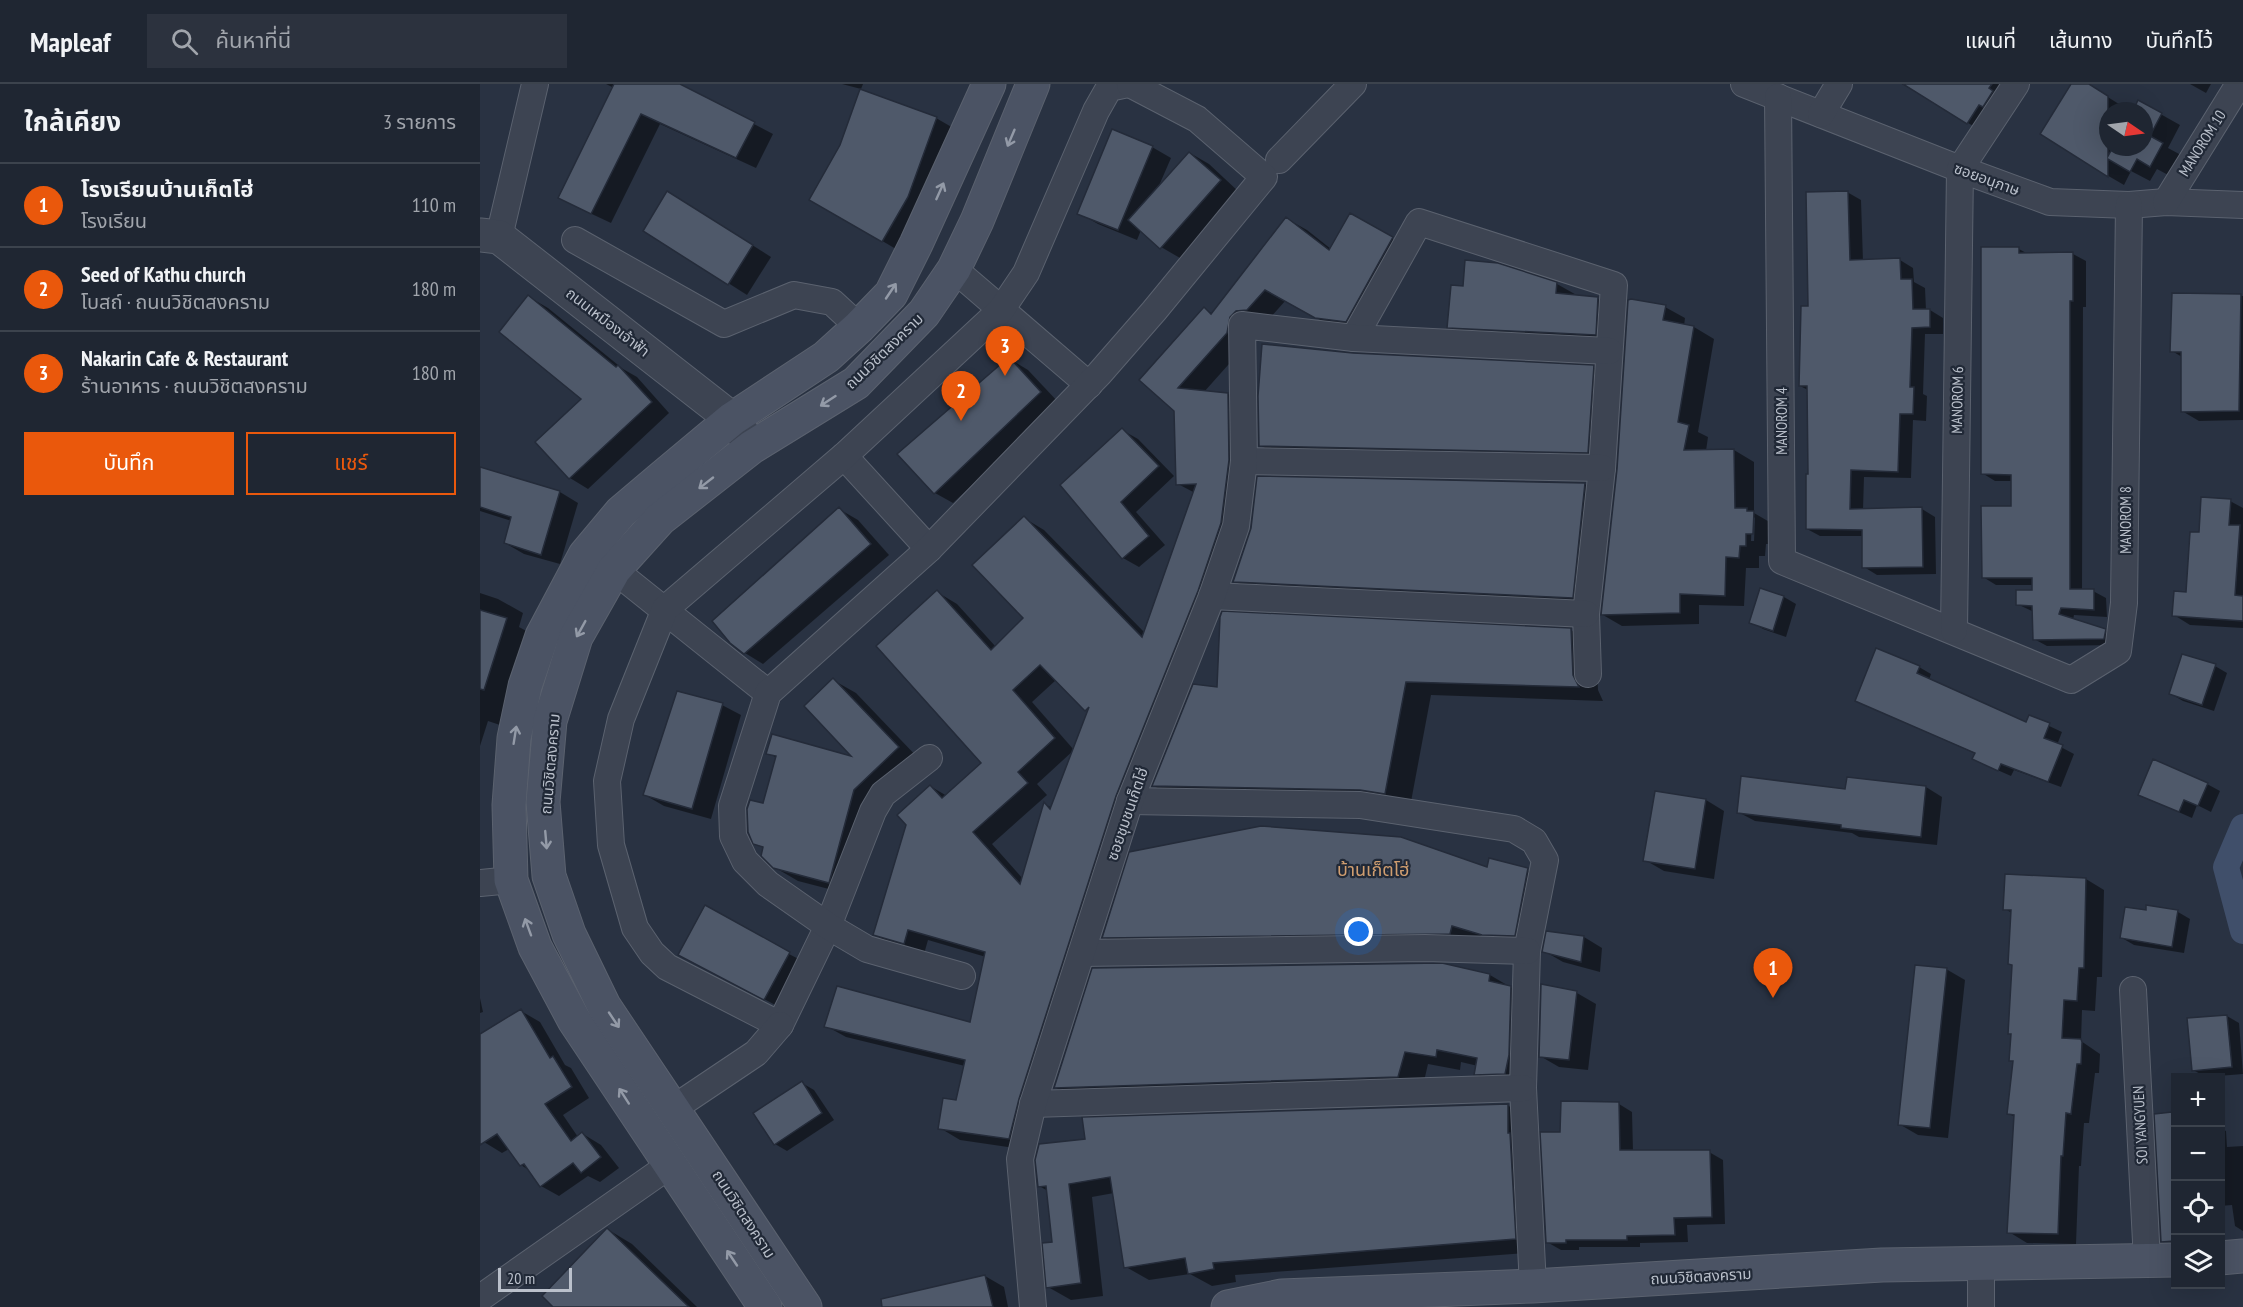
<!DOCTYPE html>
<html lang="th">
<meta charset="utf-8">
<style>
body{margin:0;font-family:"PT Sans Narrow","Noto Sans Thai",sans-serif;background:#2c323e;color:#f1f3f6}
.controls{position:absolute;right:18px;bottom:18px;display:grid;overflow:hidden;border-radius:0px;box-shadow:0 6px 24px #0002}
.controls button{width:54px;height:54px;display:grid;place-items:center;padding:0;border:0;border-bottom:2px solid #3c434d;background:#1f2632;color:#f1f3f6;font:30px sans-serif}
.compass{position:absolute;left:1619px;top:18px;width:54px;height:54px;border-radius:50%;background:#1f2632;box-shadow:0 6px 24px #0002;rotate:103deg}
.scale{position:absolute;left:18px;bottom:15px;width:74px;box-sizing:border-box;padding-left:6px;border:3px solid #bac0cb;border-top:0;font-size:16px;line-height:21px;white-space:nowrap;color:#bac0cb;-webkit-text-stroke:4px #212937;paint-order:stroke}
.you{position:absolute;left:879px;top:848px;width:21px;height:21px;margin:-15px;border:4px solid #fff;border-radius:50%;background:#1a73e8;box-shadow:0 0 0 9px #1a73e833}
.badge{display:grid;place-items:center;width:39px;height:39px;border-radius:50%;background:#ea580c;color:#fff;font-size:20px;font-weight:700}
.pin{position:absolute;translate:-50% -50px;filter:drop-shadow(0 2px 3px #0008)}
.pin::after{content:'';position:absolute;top:32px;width:21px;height:18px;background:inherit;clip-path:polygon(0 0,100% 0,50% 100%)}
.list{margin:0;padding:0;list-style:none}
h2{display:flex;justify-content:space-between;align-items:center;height:78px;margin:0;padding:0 24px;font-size:26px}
h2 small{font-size:20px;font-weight:400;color:#a1a5ac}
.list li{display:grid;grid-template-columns:39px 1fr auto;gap:18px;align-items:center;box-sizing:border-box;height:84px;padding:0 24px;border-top:2px solid #3c434d}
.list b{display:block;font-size:22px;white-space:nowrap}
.list p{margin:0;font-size:20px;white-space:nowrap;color:#a1a5ac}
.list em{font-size:20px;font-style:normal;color:#a1a5ac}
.actions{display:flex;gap:12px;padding:18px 24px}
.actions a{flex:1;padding:14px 0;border:2px solid #ea580c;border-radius:0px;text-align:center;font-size:21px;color:#ea580c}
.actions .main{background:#ea580c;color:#fff}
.icon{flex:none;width:33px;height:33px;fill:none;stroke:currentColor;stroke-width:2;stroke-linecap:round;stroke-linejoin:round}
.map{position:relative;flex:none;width:1763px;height:1223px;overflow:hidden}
header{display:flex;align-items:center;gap:36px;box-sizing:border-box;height:84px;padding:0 30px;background:#1f2632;border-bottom:2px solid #3c434d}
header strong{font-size:28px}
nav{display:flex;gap:33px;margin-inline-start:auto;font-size:21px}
.search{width:420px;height:54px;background:#2c323e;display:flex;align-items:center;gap:15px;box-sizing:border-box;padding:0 21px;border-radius:0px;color:#a1a5ac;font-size:22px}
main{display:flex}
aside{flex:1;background:#1f2632}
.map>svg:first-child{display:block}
.shadow{fill:#0007;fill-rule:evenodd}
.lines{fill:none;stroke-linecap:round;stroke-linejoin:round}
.canal{stroke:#404f6a;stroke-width:26}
.building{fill:#4f596a;stroke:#242b39;stroke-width:1.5;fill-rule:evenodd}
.minor-casing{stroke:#5b626f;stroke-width:28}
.tertiary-casing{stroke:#5b626f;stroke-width:35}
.secondary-casing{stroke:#5b626f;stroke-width:35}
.minor{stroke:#3d4452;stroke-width:26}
.tertiary{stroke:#3d4452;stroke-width:33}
.secondary{stroke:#4b5364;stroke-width:33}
.oneway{stroke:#939aa7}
.labels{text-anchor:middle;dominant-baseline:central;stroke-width:4.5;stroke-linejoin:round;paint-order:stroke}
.street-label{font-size:15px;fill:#bac0cb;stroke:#212937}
.quarter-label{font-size:18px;fill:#d09e70;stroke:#212937}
</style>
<header>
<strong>Mapleaf</strong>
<div class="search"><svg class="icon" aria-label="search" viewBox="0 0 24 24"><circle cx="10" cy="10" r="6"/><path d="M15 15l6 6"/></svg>ค้นหาที่นี่</div>
<nav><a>แผนที่</a><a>เส้นทาง</a><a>บันทึกไว้</a></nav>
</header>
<main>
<aside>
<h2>ใกล้เคียง<small>3 รายการ</small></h2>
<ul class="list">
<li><span class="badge">1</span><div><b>โรงเรียนบ้านเก็ตโฮ่</b><p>โรงเรียน</p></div><em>110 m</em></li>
<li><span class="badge">2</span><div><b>Seed of Kathu church</b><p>โบสถ์ · ถนนวิชิตสงคราม</p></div><em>180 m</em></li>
<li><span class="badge">3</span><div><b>Nakarin Cafe &amp; Restaurant</b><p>ร้านอาหาร · ถนนวิชิตสงคราม</p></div><em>180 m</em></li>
</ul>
<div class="actions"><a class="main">บันทึก</a><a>แชร์</a></div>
</aside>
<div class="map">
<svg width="1763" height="1223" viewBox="0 0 1763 1223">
<rect width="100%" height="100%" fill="#293242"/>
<g class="shadow">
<polygon points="126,0 197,0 293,50 276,84 180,40 131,139 99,124 134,4"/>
<polygon points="362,0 383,0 381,5"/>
<polygon points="1422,0 1535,0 1500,46"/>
<polygon points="1593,0 1607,0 1650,27 1628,27 1628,63 1664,63 1664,27 1654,27 1659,18 1700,41 1688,64 1701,71 1690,92 1677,85 1670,97 1651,87 1644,101 1625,90"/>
<polygon points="1710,0 1731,0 1726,9"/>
<polygon points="456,34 475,45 421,168 331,115"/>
<polygon points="672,63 691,74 678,104 710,69 729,80 759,108 700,174 681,163 661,146 657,156 618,140 599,129"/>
<polygon points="1367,108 1381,116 1383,177 1420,176 1433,184 1434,198 1445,204 1446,226 1450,226 1463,234 1463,250 1445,250 1443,310 1447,312 1446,337 1433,336 1431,394 1384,393 1383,426 1442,425 1455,433 1456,490 1397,491 1384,483 1383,452 1340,452 1327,445 1330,392 1328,306 1320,302 1329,224"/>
<polygon points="207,120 291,173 267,211 165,146"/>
<path d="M870 131 932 166 886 249 856 245 806 216 724 308 748 310 768 322 769 388 655 724 549 1066 480 1056 460 1044 477 1018 485 982 366 953 346 942 491 939 506 873 448 856 444 870 415 862 395 851 450 702 467 712 504 680 457 508 477 520 516 563 546 534 544 434 564 446 665 549 715 409 698 400 695 326 661 296 724 225 733 230 807 135 827 146 851 165ZM576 596 609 628 572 724 565 720 543 795 512 760 567 711 557 700 594 666 552 618Z"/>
<polygon points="1539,165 1548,170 1593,170 1606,177 1606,223 1603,223 1602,507 1613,507 1626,514 1627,533 1594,531 1593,536 1625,546 1638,554 1637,561 1567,562 1554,555 1554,528 1537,520 1554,508 1553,501 1516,501 1503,493 1532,423 1532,397 1515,397 1502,389"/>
<polygon points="1077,200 1100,213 1118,215 1143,229 1140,265 993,257 968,243"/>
<polygon points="1693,210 1763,212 1763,336 1719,337 1702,327 1702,273 1692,267"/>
<polygon points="49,213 68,224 143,285 157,293 189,329 108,405 90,394 103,315"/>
<path d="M1185 223 1205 234 1204 242 1214 243 1234 255 1218 348 1228 353 1226 367 1254 366 1274 378V429L1293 440 1292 460H1286L1285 472H1279V484H1266L1264 522 1219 521V540L1142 542 1123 531ZM1272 431 1275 434 1274 457H1271Z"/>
<polygon points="873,270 1113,283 1138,297 1133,382 805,376 780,361"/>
<polygon points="530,275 548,286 579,319 473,419 455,409"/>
<polygon points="642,346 658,355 694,392 656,428 685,461 659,483 643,474 582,401"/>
<polygon points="0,384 80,408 98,419 80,480 44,470 25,459 32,437 0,427"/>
<polygon points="779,394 1105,400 1130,415 1117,528 779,512 754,497 772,444"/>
<polygon points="1750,417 1763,424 1763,544 1710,541 1694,531 1708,509 1720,450"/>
<polygon points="359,425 378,436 409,471 283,580 265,569"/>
<polygon points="1281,506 1304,513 1316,520 1306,553 1283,545 1271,538"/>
<polygon points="0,509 18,515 43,529 39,543 52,550 23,642 8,637 0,662"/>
<polygon points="1091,546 1116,560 1118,606 1123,617 951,611 930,723 698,716 674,702 739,605"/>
<polygon points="1735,582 1747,589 1734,627 1703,617 1691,610"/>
<polygon points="1439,583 1451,590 1449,596 1547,640 1550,633 1582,648 1577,661 1594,670 1581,703 1534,686 1531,692 1506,681 1496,670 1376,616"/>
<polygon points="353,596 376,609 441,677 397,719 372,811 318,797 294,783 284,764 274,759 297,674 288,669 376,675"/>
<polygon points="242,621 261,631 231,735 184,722 165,711"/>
<polygon points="1368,694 1446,703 1462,713 1457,761 1379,753 1372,749 1275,737 1258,728 1367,706"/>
<polygon points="1727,700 1740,707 1731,728 1717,721 1712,734 1660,711"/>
<polygon points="1226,716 1244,727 1234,795 1184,787 1165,776"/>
<polygon points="1008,785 1047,786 1072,800 1059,865 648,867 624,853"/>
<polygon points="1606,795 1624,806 1622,893 1617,893 1615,927 1602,926 1601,957 1620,970 1619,989 1615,989 1609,1039 1604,1039 1601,1082 1599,1082 1596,1160 1547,1159 1529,1148 1535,1033 1529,1030 1534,978 1534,882 1532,829 1525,825"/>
<polygon points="1698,828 1710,835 1704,869 1654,861 1642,854"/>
<polygon points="1104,853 1122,864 1120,888 1083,878 1064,867"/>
<polygon points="309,870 328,880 303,925 219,881"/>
<polygon points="1466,885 1485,896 1468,1054 1438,1051 1419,1040"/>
<polygon points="1010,891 1054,917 1052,985 1020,1004 996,990 998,982 981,978 980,986 948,980 942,1006 599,1017 576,1004"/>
<polygon points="1062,902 1097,909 1116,920 1108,986 1079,983 1060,972"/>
<polygon points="0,914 3,928 0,929"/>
<polygon points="41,927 60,938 85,981 91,984 109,1014 83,1031 98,1053 103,1050 121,1061 139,1084 120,1098 108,1092 79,1112 61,1102 50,1087 41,1081 29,1065 22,1069 4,1058 0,1053 0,952"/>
<polygon points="1747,932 1759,939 1763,990 1726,993 1713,986"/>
<polygon points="322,999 334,1006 354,1036 307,1067 295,1060"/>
<polygon points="1139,1020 1152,1028 1153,1067 1229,1068 1243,1076 1245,1140 1207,1141 1208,1158 1160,1159 1160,1163 1099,1163 1099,1166 1081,1166 1067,1158"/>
<polygon points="1027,1021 1050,1034 1058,1168 755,1191 756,1198 732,1202 710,1190 669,1196 646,1183 634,1109 612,1113 623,1212 591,1216 568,1203 573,1160 568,1107 559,1102"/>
<polygon points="1691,1029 1696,1032 1696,1150 1682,1143"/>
<polygon points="1740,1044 1746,1047 1747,1063 1763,1062 1763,1147 1755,1142 1752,1121 1740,1122"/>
<polygon points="127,1145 152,1160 217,1223 75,1223"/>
<polygon points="505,1192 524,1203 528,1223 405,1223"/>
</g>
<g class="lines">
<polyline class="canal" points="1763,743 1746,783 1763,847"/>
</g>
<g class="building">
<polygon points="134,0 200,0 275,38 256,74 161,30 111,130 78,114"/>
<polygon points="1423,0 1512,0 1509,4 1513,7 1503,23 1499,21 1487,40"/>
<polygon points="1591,0 1609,0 1628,12 1628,72 1633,63 1664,63 1664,27 1653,27 1658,16 1682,29 1670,52 1683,59 1670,83 1657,75 1650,88 1628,75 1628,93 1560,50"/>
<polygon points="380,5 457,33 428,113 402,158 329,116 360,61"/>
<polygon points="632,45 673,62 638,146 597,130"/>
<polygon points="709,68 741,96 680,165 648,136"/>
<polygon points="187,107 273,161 248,201 163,147"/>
<polygon points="1368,107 1370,176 1420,174 1421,195 1432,195 1433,225 1450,225 1450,243 1432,244 1430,303 1434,303 1433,330 1420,330 1418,388 1371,386 1370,425 1442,423 1443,483 1382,484 1382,446 1326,445 1326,390 1328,390 1327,302 1319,302 1321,222 1328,222 1326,108"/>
<path d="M870 129 913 153 866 238 835 234 785 206 767 226 756 227 750 233 747 249 698 304 748 309 749 376 741 439 718 507 636 712 539 1015 529 1055 458 1045 463 1014 476 1016 485 976 344 943 357 902 490 938 505 868 428 846 424 860 393 851 426 741 417 731 450 701 462 714 501 679 396 562 457 506 511 566 543 534 492 481 544 432 662 553 716 400 696 401 694 327 659 296 724 223 731 230 806 133 849 166ZM560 581 605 627 609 623 570 725 564 718 540 800 493 748 548 699 538 688 575 654 533 606Z"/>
<polygon points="1501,163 1539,163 1539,169 1593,168 1593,217 1590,217 1590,505 1614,505 1614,526 1581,524 1579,530 1626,545 1624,555 1553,556 1552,522 1536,521 1536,506 1552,506 1552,494 1502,494 1501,422 1531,422 1531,391 1501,390"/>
<polygon points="985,176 1018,179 1077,198 1076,209 1118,213 1116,251 967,244 971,201 983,202"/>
<polygon points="1692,209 1761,210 1759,327 1701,328 1701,268 1690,268"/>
<polygon points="48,211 136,283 138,281 172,318 89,395 55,358 101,315 19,248"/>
<polygon points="1151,215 1186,221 1183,236 1214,242 1198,338 1209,341 1204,366 1254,365 1255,424 1267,424 1267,427 1274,427 1273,450 1266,450 1266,462 1260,462 1259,474 1246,473 1245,512 1200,510 1200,529 1121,531 1137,385 1148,216"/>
<polygon points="782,260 873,269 1114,281 1108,369 779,362 778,312"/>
<polygon points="529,273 561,308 454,410 417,370"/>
<polygon points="642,344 679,382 641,418 669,452 642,475 580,401"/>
<polygon points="0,383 80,407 61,471 24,459 31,433 0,423"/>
<polygon points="777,392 1105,399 1093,514 753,498 771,444"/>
<polygon points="1721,413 1751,415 1749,441 1760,441 1755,511 1763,512 1763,537 1692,532 1694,507 1706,508 1710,448 1719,448"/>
<polygon points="359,423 391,460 264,570 250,559 232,537"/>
<polygon points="1280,504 1304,512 1293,547 1269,539"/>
<polygon points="0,526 27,534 4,606 0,605"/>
<polygon points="742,527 1091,544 1093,591 1099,603 926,598 905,710 880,706 672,702 713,600 737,603 740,533"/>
<polygon points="1396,564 1440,582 1437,589 1546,638 1549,631 1570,639 1564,654 1583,661 1568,698 1521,680 1518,687 1492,675 1495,669 1375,617"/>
<polygon points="1702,570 1736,580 1722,621 1689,610"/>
<polygon points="353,594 419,663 374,706 349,799 293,784 281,772 283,763 273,760 268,748 267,725 270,716 283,719 296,672 286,670 292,650 371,672 324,622"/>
<polygon points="197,607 243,619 212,725 163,711"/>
<polygon points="1673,675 1728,699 1718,722 1704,716 1699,728 1658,711"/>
<polygon points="1261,692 1365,705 1367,693 1446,702 1441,753 1361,744 1361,741 1257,729"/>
<polygon points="1175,707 1226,715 1215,785 1163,777"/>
<polygon points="781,742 921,753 1007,783 1009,774 1048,784 1035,852 1002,851 972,842 970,850 622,854 649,768"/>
<polygon points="1525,790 1606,794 1604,884 1599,884 1597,917 1584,916 1582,954 1601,955 1602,958 1601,980 1597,980 1591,1030 1586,1029 1583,1072 1581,1072 1578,1150 1527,1149 1534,1031 1527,1030 1533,977 1529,977 1531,950 1528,950 1532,881 1528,880 1531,826 1523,826"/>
<polygon points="225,821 310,868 284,916 198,871"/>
<polygon points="1666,821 1698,826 1692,863 1640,854 1645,823 1666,826"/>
<polygon points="1066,847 1104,852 1101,878 1062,868"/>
<polygon points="962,879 1010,890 1009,897 1031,902 1029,971 1025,990 994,991 997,974 957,966 956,973 925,968 918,993 574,1004 612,884"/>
<polygon points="1435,881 1467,884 1450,1044 1418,1041"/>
<polygon points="1061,900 1097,907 1089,976 1059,973"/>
<polygon points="41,925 70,974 73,972 92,1003 65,1020 91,1057 102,1048 121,1073 101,1089 93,1079 60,1103 44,1080 40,1082 17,1050 0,1061 0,950"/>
<polygon points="1747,931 1752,983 1712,987 1707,934"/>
<polygon points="322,997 342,1029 294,1061 273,1029"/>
<polygon points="1081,1017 1139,1018 1140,1066 1230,1066 1232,1133 1194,1134 1195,1151 1147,1152 1147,1156 1086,1156 1086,1159 1066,1159 1060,1048 1080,1048"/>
<polygon points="1028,1020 1028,1049 1030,1049 1036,1155 733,1179 734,1185 708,1190 705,1174 644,1184 630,1093 589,1100 601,1199 566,1204 562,1159 572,1158 566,1102 558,1103 555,1076 559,1060 605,1055 602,1033"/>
<polygon points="1692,1028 1695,1064 1695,1157 1681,1158 1674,1030"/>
<polygon points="127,1144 209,1223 73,1223 62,1212"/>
<polygon points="505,1191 513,1223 402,1223 401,1215"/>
</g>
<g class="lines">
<defs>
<g id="minor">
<polyline points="1264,0 1480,85 1570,118 1649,121 1686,118 1763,121"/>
<polyline points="1298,13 1302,477 1591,596 1638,567 1644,519 1649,121"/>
<polyline points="1341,30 1359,0"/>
<polyline points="799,76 873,0"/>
<polyline points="1686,118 1759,0"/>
<polyline points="19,153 55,0"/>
<polyline points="95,156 244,240 314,211 352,218 379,243"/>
<polyline points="474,185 609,301"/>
<polyline points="874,254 939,138 1134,201 1122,384 1106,530 1108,590"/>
<polyline points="364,372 449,465"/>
<polyline points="764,377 1122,384"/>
<polyline points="134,486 288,609"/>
<polyline points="732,512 1106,530"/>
<polyline points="1474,546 1480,85 1536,0"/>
<polyline points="449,674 403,710 393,727 348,842 300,941 187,883 172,869 155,844 131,761 127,697 141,635 185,525 364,372 521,226 546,189 616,27 629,4 648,0"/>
<polyline points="650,717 880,721 1034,745 1054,757 1065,776 1047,867 1043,1004 1053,1202"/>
<polyline points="0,799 31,796"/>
<polyline points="602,869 945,864 1047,867"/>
<polyline points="482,892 387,865 348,842 288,800 265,777 253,752 252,722 288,609 449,465 619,290 674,227 784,93 717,35 650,0"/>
<polyline points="1653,906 1667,1177"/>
<polyline points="553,1020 1043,1004"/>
<polyline points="194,1024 276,969 300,941"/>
<polyline points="0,1214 190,1081"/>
<polyline points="553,1223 540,1075 553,1020 650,717 732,512 756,442 764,377 762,241 874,254 1129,267"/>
<polyline points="1501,1223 1501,1180"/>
</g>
<polyline id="tertiary" points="0,151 19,153 252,335 269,358"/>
<g id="secondary">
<polyline points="1740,1174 1763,1172"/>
<polyline points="285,1223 94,936 55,863 31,796 29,721 34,654 45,602 62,552 105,471 141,428 180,395 252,335 346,273 379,243 411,210 436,160 509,0"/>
<polyline points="325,1223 124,922 89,850 69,792 63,718 70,637 96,553 134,486 180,435 272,363 376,299 444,229 474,185 497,137 553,0"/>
<polyline points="748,1223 802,1212 1053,1202 1402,1181 1696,1176"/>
</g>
</defs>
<use href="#minor" class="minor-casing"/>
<use href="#tertiary" class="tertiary-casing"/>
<use href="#secondary" class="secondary-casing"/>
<use href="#minor" class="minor"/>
<use href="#tertiary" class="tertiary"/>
<use href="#secondary" class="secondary"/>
</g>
<defs><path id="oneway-shaft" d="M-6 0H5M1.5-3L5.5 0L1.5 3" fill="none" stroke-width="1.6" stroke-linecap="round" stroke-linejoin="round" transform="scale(1.5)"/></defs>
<g class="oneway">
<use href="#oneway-shaft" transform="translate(531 54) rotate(113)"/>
<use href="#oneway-shaft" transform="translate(460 107) rotate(-66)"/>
<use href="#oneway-shaft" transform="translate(411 207) rotate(-56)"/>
<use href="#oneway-shaft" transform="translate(348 317) rotate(147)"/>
<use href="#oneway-shaft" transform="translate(226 399) rotate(142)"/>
<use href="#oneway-shaft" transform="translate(101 545) rotate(119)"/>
<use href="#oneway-shaft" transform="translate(35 651) rotate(-81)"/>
<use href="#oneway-shaft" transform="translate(66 756) rotate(85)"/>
<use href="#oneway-shaft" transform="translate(48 843) rotate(-110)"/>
<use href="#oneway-shaft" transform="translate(134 936) rotate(56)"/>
<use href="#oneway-shaft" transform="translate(144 1012) rotate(-123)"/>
<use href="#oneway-shaft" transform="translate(252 1174) rotate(-124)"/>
</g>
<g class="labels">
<g class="street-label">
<text transform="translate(1722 59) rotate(-58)">MANOROM 10</text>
<text transform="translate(1507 95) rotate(20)">ซอยอนุภาษ</text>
<text transform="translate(128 238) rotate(38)">ถนนเหมืองเจ้าฟ้า</text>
<text transform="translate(404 267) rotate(-44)">ถนนวิชิตสงคราม</text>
<text transform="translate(1477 316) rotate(-89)">MANOROM 6</text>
<text transform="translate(1301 337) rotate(-90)">MANOROM 4</text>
<text transform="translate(1645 436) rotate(-90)">MANOROM 8</text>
<text transform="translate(70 680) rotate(-85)">ถนนวิชิตสงคราม</text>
<text transform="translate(647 730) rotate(-71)">ซอยชุมชนเก็ตโฮ่</text>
<text transform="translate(1660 1041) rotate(-93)">SOI YANGYUEN</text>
<text transform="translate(264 1130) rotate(57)">ถนนวิชิตสงคราม</text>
<text transform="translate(1221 1192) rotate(-3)">ถนนวิชิตสงคราม</text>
</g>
<g class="quarter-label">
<text x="893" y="785">บ้านเก็ตโฮ่</text>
</g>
</g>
</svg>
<div class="controls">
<button>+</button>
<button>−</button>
<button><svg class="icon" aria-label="locate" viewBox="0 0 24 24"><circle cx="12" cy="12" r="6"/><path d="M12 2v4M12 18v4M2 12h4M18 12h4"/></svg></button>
<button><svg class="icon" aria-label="layers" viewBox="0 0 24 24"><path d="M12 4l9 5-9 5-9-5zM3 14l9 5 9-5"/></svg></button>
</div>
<svg class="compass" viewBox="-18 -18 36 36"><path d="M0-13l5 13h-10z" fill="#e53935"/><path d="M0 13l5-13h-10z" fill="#a1a5ac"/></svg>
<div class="scale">20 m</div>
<div class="you"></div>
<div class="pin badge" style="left:1293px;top:914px">1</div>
<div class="pin badge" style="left:481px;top:337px">2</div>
<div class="pin badge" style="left:525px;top:292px">3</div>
</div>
</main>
